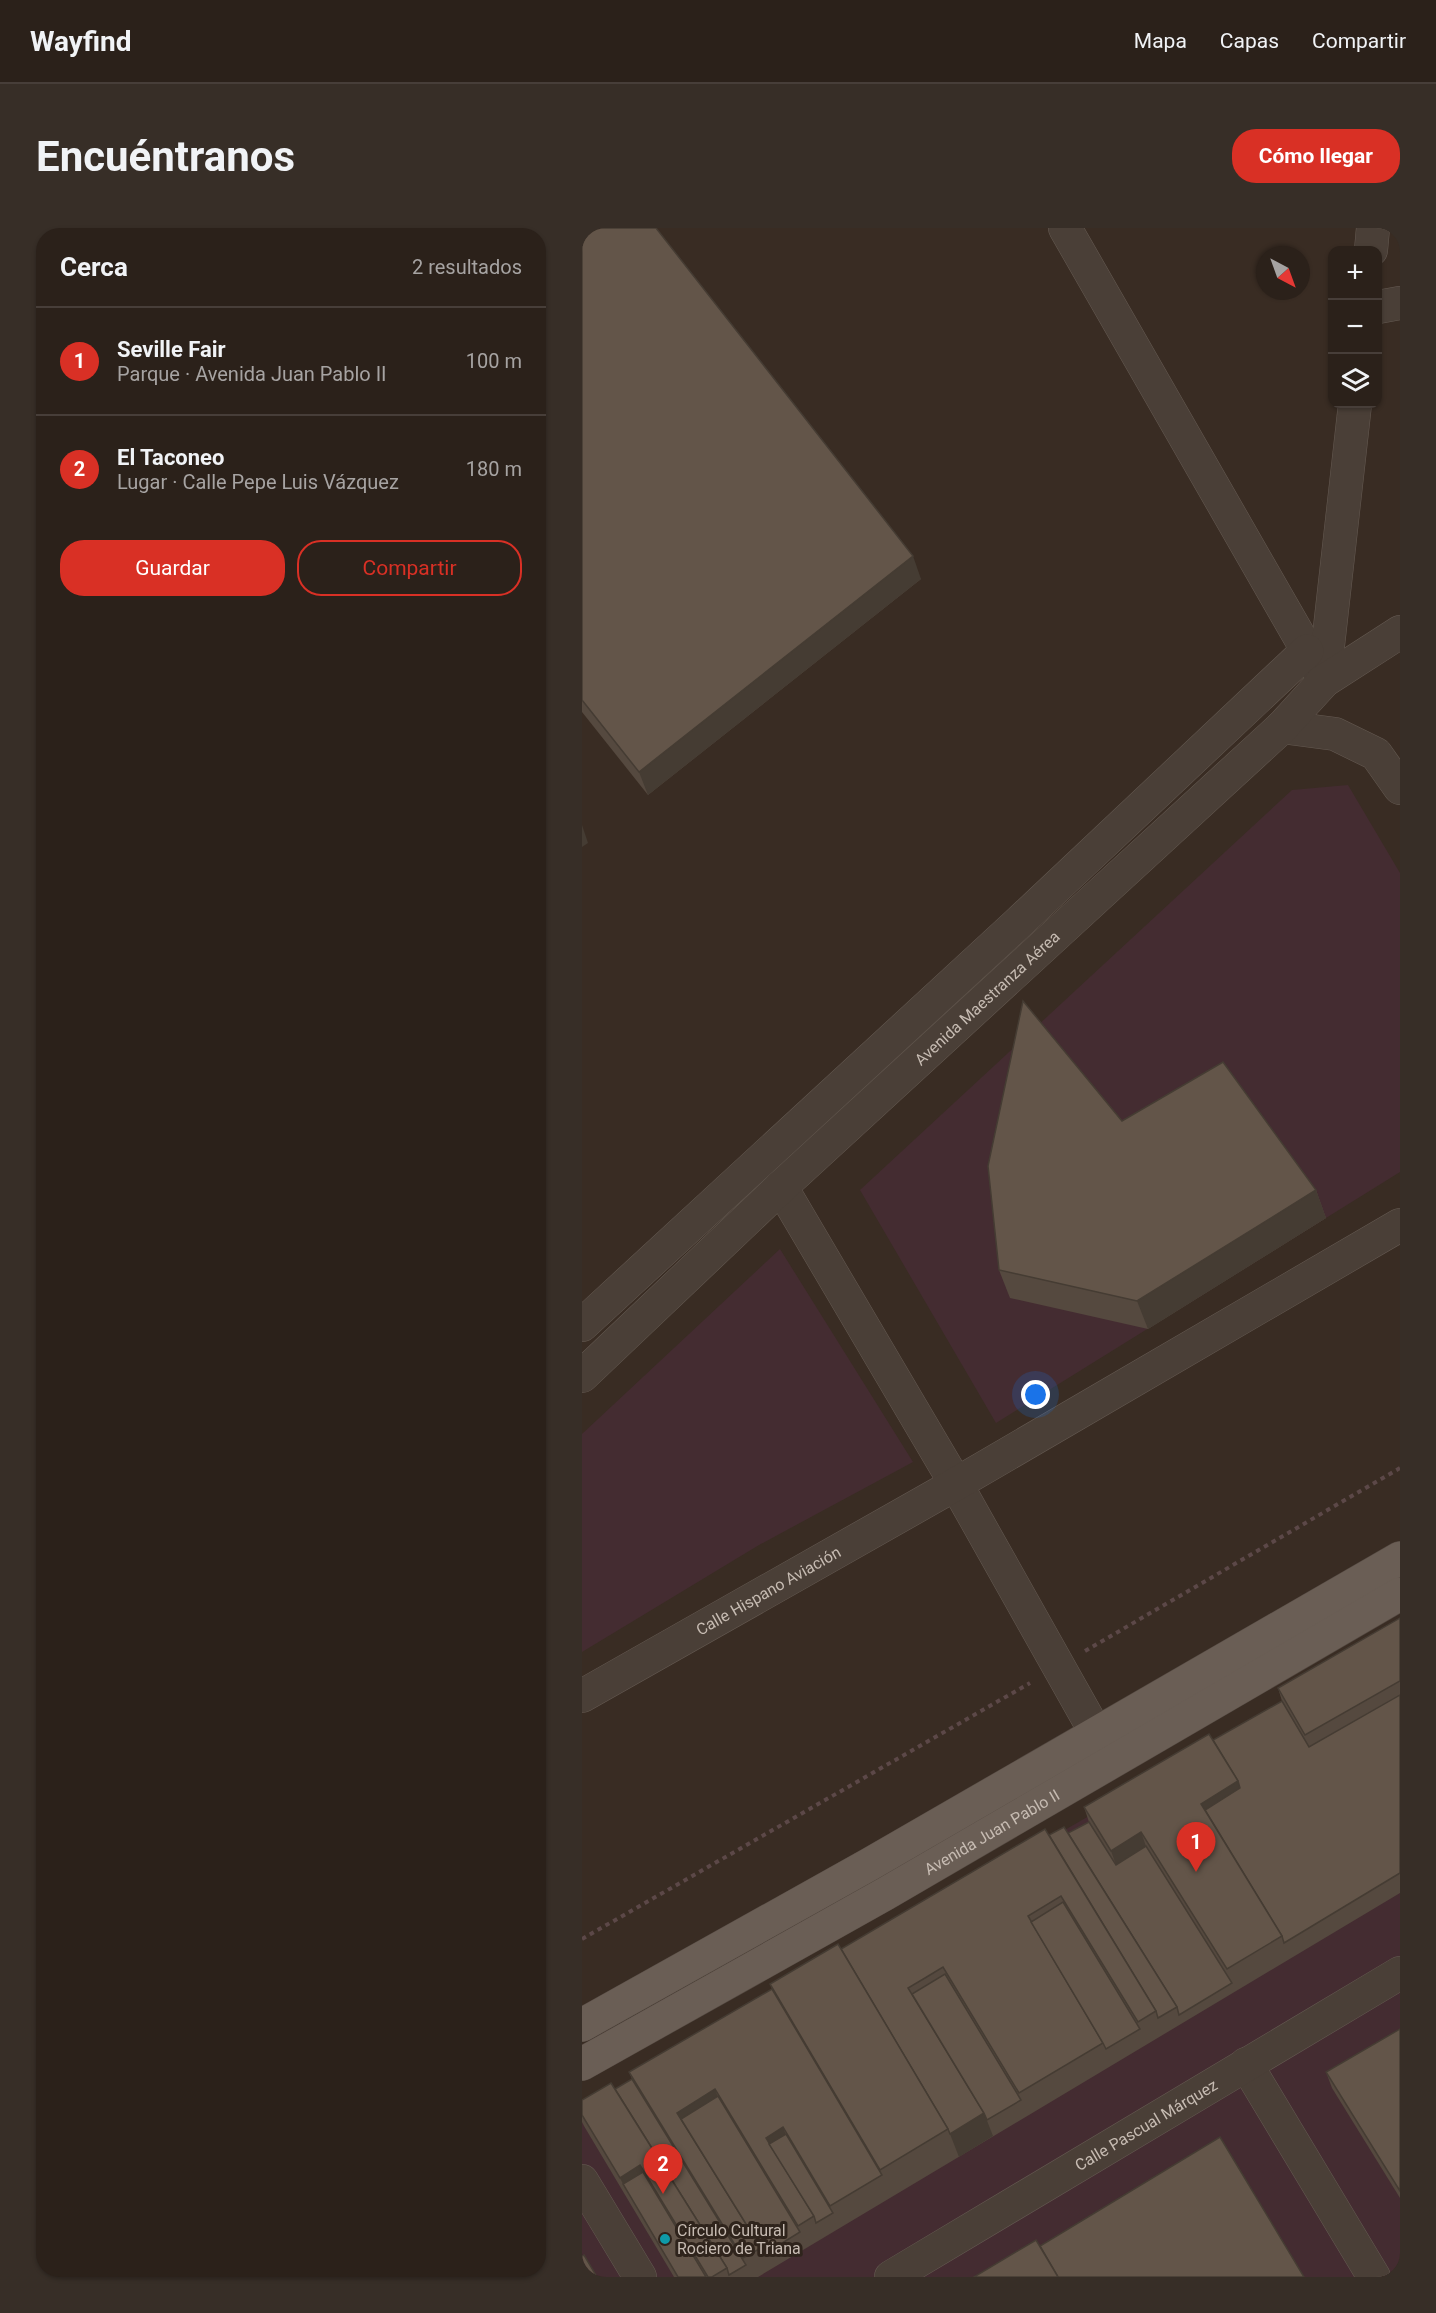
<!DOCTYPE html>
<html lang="es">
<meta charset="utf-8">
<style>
body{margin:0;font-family:Roboto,sans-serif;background:#372e27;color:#f1f3f6}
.controls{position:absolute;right:18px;top:18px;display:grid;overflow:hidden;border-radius:12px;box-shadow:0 2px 4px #0004}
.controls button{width:54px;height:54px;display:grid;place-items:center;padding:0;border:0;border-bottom:2px solid #473e39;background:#2b211a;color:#f1f3f6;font:30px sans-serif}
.compass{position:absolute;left:674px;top:18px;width:54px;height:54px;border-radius:50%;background:#2b211a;box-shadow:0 2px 4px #0004;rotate:139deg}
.you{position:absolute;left:454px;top:1167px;width:21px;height:21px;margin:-15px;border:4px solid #fff;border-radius:50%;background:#1a73e8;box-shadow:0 0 0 9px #1a73e833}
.badge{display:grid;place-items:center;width:39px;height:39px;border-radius:50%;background:#d93025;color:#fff;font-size:20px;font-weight:700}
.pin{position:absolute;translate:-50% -50px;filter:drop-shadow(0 2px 3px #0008)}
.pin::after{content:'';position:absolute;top:32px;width:21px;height:18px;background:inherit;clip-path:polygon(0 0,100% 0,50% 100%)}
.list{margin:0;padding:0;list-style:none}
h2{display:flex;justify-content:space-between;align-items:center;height:78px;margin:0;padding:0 24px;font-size:26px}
h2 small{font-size:20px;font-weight:400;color:#a6a3a2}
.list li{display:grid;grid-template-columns:39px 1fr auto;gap:18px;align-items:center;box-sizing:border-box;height:108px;padding:0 24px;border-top:2px solid #473e39}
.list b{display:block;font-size:22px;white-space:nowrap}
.list p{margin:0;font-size:20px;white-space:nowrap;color:#a6a3a2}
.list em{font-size:20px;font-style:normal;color:#a6a3a2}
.actions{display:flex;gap:12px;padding:18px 24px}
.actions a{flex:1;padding:14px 0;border:2px solid #d93025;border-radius:24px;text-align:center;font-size:21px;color:#d93025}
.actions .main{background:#d93025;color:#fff}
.icon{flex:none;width:33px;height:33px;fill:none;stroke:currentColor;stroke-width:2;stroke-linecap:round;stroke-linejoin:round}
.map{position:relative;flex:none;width:818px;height:2049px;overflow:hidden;border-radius:24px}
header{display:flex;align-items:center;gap:36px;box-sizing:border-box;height:84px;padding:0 30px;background:#2b211a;border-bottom:2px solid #473e39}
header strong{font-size:28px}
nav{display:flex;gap:33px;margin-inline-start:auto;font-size:21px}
.intro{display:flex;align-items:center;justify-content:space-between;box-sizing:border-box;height:144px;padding:0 36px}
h1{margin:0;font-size:42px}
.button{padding:15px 27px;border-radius:24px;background:#d93025;color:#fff;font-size:21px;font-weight:700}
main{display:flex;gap:36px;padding:0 36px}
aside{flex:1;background:#2b211a;border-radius:24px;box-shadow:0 2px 4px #0004}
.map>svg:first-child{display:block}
.green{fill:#442c31}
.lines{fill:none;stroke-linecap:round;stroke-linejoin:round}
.minor-casing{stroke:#655a52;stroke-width:34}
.major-casing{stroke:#534840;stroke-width:34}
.path{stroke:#5c4848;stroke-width:4;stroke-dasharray:4.5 4.5;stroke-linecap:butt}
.minor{stroke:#4a3f37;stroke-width:33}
.major{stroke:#6a5e55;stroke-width:33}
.wall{fill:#55493f}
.shaded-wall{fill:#453c33}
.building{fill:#635549;stroke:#453c33;stroke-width:1.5}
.culture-dot{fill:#0f9aa8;stroke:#2f241c;stroke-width:2}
.labels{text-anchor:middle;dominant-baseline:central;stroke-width:6;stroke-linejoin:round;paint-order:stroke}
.street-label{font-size:16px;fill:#c6bbb2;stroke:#2f241c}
.poi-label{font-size:16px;fill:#c6bbb2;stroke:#2f241c;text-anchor:start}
</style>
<header>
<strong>Wayfind</strong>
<nav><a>Mapa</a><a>Capas</a><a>Compartir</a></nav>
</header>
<div class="intro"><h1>Encuéntranos</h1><a class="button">Cómo llegar</a></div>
<main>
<aside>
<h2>Cerca<small>2 resultados</small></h2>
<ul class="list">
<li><span class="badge">1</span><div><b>Seville Fair</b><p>Parque · Avenida Juan Pablo II</p></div><em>100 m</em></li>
<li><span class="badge">2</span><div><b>El Taconeo</b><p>Lugar · Calle Pepe Luis Vázquez</p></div><em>180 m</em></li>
</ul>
<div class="actions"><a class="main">Guardar</a><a>Compartir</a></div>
</aside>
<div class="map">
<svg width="818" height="2049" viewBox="0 0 818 2049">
<rect width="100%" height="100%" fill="#392c23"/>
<g class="green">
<polygon points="766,557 818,645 818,944 414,1195 278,962 710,562"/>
<polygon points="198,1021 331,1234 177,1317 0,1424 0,1206"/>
<polygon points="818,1409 818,2049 0,2049 0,1880"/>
</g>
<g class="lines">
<defs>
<g id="minor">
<polyline points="483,0 736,441"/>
<polyline points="789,22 791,0"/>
<polyline points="796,79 818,75"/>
<polyline points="742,453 773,176"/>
<polyline points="700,499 753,506 794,526 818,560"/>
<polyline points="199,959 374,1256 514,1505"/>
<polyline points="0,1097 433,698 725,423"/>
<path id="s1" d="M0 1148 199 959 700 499 742 453 818 404"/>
<path id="s2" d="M0 1468 374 1256 818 997"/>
<polyline points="664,1836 792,2049"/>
<polyline points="0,1953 58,2049"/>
<path id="s3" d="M309 2049 818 1745"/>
</g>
<g id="major">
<polyline points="0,1797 288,1636 818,1330"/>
<path id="s4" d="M0 1836 303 1666 818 1366"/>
</g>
</defs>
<use href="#minor" class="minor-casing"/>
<use href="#major" class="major-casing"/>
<g class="path">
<polyline points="503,1423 818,1240"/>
<polyline points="0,1711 448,1455"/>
</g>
<use href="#minor" class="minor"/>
<use href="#major" class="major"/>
</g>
<g class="wall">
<polygon points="0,0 339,351 66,567 0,484"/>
<polygon points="540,893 734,962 744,990 566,1101 428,1070 417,1042"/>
<polygon points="818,1390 818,1665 176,2049 92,2049 2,1898 0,1894 0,1872 33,1861 50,1851 47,1844 190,1761 188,1756 259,1721 467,1607 486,1605 507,1594 502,1579 631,1512 700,1473 696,1460"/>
<polygon points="818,1801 818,1970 750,1860 744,1844"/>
</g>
<g class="shaded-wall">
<polygon points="331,328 339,351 66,567 57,544"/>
<polygon points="0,597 6,615 0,619"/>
<polygon points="734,962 744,990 566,1101 555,1073"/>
<polygon points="656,1553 664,1575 627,1598 619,1576"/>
<polygon points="559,1604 567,1627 537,1645 529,1623"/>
<polygon points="133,1861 141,1884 97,1892 95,1885"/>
<polygon points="402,1885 411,1908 377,1929 368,1906"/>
<polygon points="201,1899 209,1922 195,1931 184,1910"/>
<polygon points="58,1937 67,1959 41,1956 38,1950"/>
</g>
<g class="building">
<polygon points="0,0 74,0 331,328 57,544 0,472"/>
<polygon points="441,773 540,893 641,834 734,962 555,1073 417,1042 406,938"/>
<polygon points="818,1390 818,1453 723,1507 696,1460"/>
<polygon points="818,1467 818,1645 702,1715 700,1708 623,1582 658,1560 656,1553 631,1512 700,1473 727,1519"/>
<polygon points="627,1506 656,1553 619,1576 700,1708 645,1741 559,1604 529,1623 502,1579"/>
<polygon points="507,1594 534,1637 564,1618 650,1755 597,1787 595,1779 486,1605"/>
<polygon points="482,1599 595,1779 576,1790 574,1783 467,1607"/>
<polygon points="463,1601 574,1783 556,1794 479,1668 446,1688 521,1815 437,1865 361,1739 343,1750 326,1760 402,1885 368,1906 366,1901 259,1721"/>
<polygon points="481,1674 558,1801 524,1821 521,1815 449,1694"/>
<polygon points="256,1716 366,1901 298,1942 188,1756"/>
<polygon points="363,1746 439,1872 405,1892 402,1885 330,1766"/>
<polygon points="190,1761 300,1947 248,1978 201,1899 184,1910 232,1988 216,1998 133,1861 95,1885 179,2020 161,2030 47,1844"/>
<polygon points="818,1801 818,1963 744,1844"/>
<polygon points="50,1851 164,2037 147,2047 145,2040 33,1861"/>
<polygon points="29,1855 145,2040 130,2049 126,2049 58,1937 38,1950 0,1887 0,1872"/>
<polygon points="136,1868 218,2004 181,2027 179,2020 99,1891"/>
<polygon points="204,1906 251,1985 234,1995 232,1988 187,1916"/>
<polygon points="638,1909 722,2049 476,2049 458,2018"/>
<polygon points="61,1944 124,2049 96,2049 41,1956"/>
<polygon points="454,2012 476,2049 392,2049"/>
<polygon points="2,2027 15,2049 0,2049 0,2028"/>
</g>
<circle class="culture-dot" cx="83" cy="2011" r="6"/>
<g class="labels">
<g class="street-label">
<text stroke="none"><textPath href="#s1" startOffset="554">Avenida Maestranza Aérea</textPath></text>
<text stroke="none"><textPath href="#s2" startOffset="214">Calle Hispano Aviación</textPath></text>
<text stroke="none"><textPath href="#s4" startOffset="471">Avenida Juan Pablo II</textPath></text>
<text stroke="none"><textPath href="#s3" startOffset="297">Calle Pascual Márquez</textPath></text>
</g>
<g class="poi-label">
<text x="95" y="2002">Círculo Cultural<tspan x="95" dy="18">Rociero de Triana</tspan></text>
</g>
</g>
</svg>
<div class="controls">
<button>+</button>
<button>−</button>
<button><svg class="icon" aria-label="layers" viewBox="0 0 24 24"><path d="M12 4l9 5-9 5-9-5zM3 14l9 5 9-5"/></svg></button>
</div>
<svg class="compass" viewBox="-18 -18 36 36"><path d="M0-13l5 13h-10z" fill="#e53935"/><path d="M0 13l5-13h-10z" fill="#a6a3a2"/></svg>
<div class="you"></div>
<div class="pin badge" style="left:614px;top:1644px">1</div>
<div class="pin badge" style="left:81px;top:1966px">2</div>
</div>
</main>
